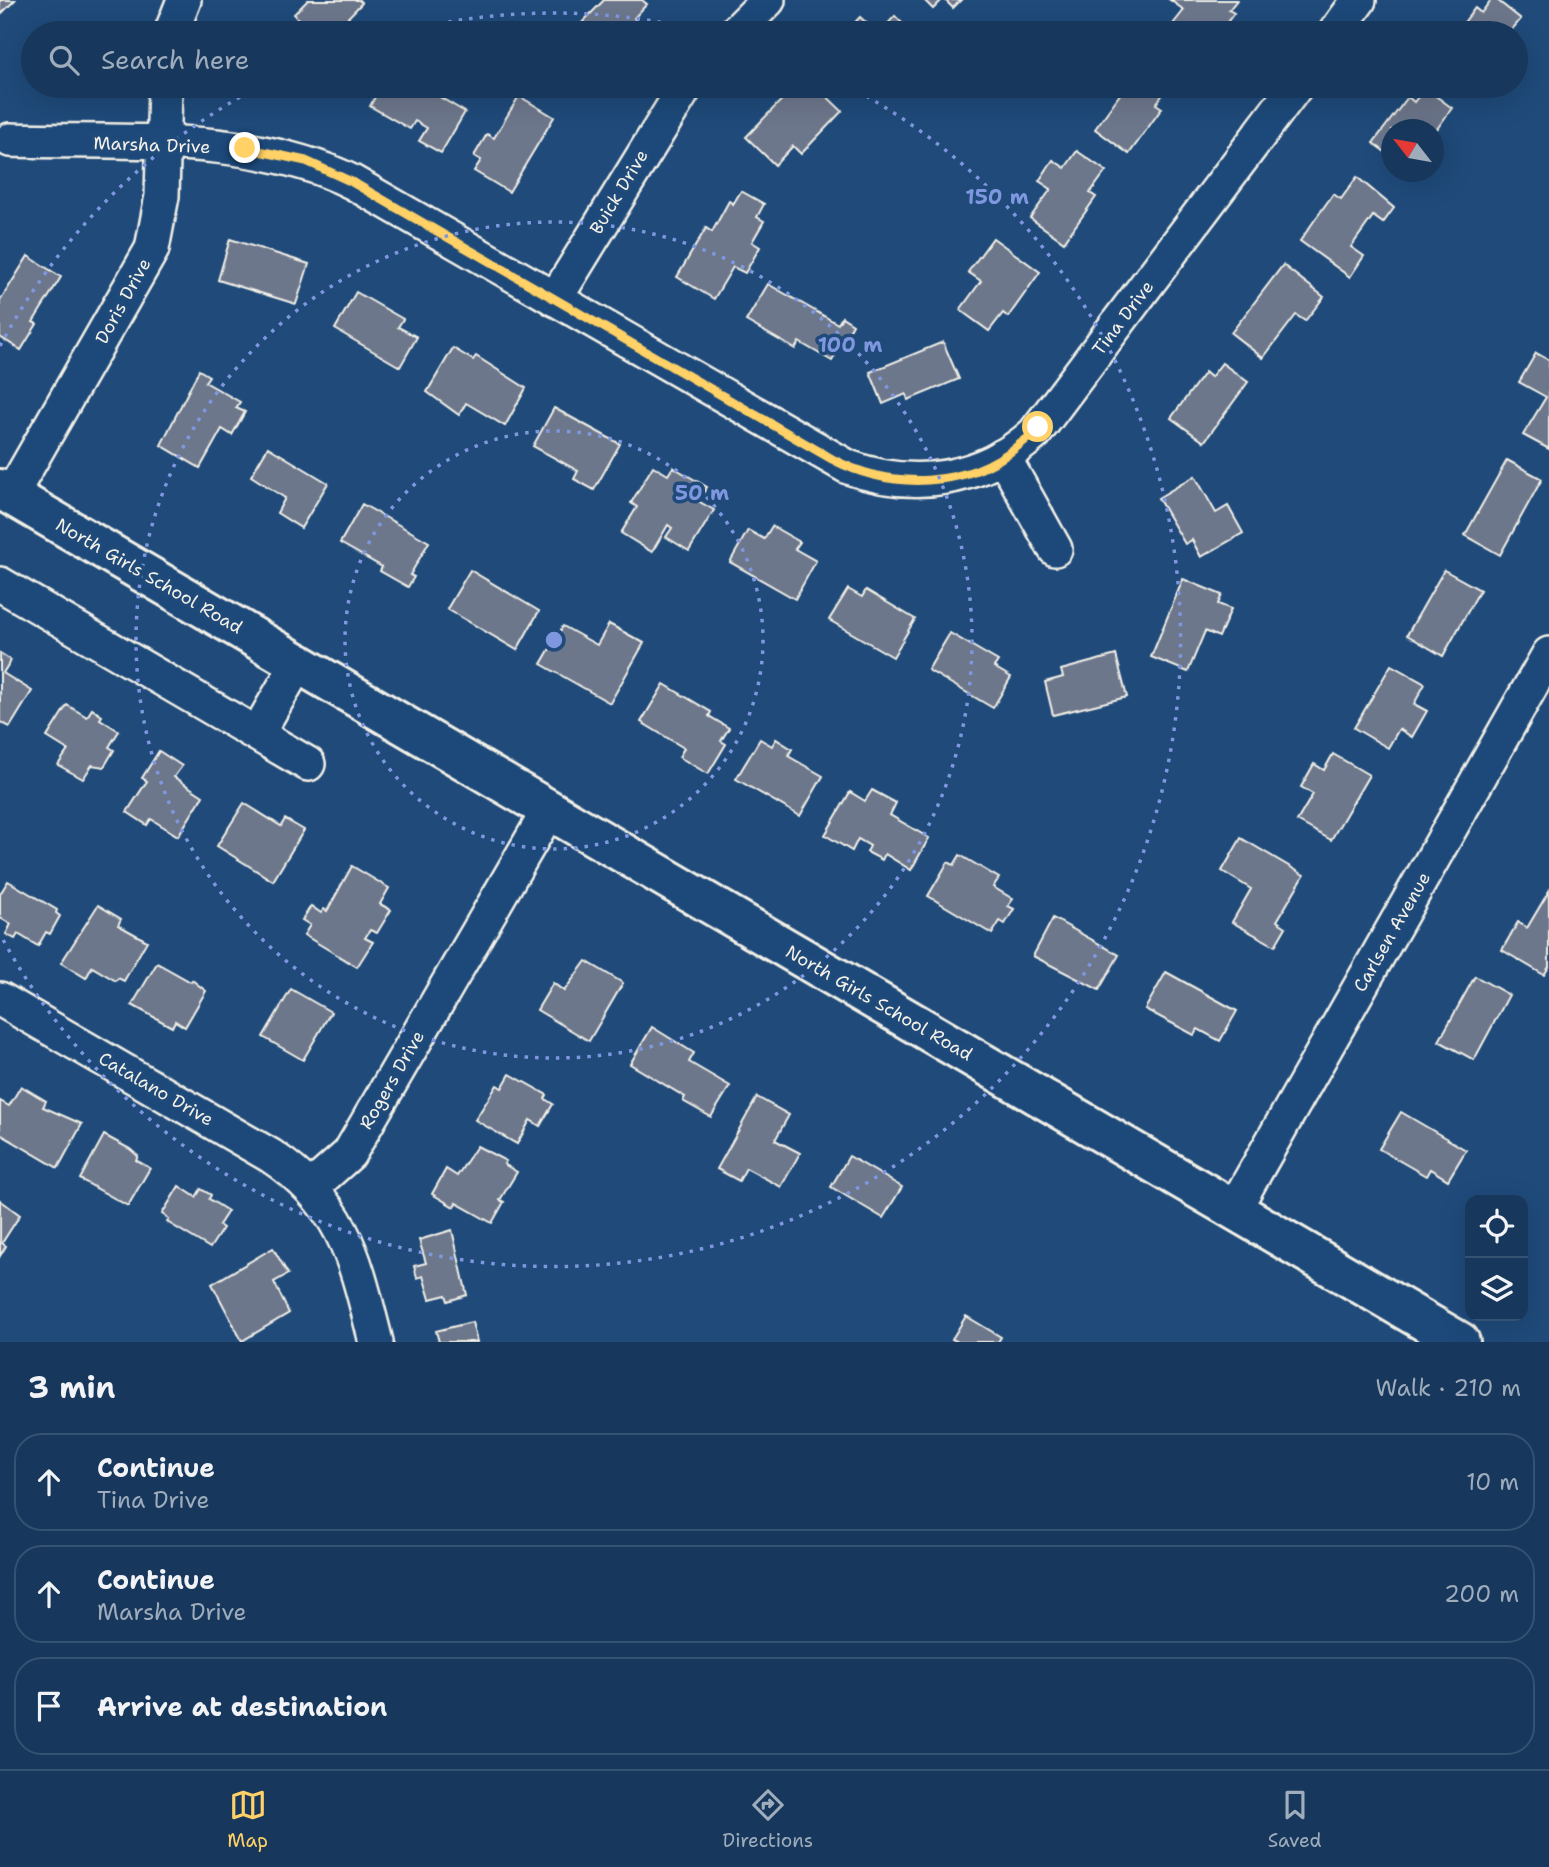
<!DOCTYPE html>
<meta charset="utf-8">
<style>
body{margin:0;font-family:"Shantell Sans",sans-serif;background:#244365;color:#f1f3f6}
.controls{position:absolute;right:21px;bottom:21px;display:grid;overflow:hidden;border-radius:14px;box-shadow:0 7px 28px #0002}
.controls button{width:63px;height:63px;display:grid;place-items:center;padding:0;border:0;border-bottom:2px solid #365272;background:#17385c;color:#f1f3f6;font:35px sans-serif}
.compass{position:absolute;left:1381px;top:119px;width:63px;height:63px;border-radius:50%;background:#17385c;box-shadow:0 7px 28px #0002;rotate:301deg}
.stop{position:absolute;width:21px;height:21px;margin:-16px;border:5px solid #ffd166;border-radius:50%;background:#fff}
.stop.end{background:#ffd166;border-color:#fff;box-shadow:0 2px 7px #0008}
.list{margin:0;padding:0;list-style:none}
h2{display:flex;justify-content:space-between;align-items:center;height:91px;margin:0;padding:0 28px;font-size:30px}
h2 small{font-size:23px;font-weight:400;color:#9eacbb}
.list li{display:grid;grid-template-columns:46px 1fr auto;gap:21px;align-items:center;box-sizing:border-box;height:98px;margin:0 14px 14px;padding:0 14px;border:2px solid #365272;border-radius:28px}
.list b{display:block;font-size:26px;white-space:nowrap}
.list p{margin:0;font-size:23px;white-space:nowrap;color:#9eacbb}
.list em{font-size:23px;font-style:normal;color:#9eacbb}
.icon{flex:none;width:38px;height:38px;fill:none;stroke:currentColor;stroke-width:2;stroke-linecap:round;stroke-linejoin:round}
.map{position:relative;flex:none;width:1549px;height:1342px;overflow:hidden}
.search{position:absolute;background:#17385c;box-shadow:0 7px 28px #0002;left:21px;right:21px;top:21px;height:77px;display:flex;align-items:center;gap:18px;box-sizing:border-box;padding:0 24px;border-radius:38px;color:#9eacbb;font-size:26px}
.sheet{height:427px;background:#17385c}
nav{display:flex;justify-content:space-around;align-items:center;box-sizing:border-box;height:98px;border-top:2px solid #365272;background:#17385c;font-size:19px;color:#9eacbb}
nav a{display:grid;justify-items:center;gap:4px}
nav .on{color:#ffd166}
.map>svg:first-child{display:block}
.building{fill:#6d778c;stroke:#f4f1e8;stroke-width:2}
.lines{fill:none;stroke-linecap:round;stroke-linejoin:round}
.street-casing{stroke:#f4f1e8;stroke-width:38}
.secondary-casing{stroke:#f4f1e8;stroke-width:44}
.street{stroke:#1f4a7a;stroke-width:33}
.secondary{stroke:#1f4a7a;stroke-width:38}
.route{stroke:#ffd166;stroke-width:9}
.ring{fill:none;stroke:#7e97df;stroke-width:3.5;stroke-dasharray:3.5 7}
.labels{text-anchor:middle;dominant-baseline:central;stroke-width:7;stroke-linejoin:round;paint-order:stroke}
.street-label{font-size:18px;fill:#f4f1e8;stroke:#1f4a7a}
.centre{fill:#7e97df;stroke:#1f4a7a;stroke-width:3.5}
.ring-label{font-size:21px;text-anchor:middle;font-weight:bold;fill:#7e97df;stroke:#1f4a7a;stroke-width:7;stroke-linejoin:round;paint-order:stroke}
</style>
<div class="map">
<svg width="1549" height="1342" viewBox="0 0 1549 1342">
<rect width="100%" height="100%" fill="#1f4a7a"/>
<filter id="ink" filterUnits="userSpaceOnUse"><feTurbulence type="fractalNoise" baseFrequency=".0143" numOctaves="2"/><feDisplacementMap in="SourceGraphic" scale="14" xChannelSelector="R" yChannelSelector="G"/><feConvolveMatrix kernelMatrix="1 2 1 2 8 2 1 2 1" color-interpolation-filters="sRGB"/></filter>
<g filter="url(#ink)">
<g class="building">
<polygon points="0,0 15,0 0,15"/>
<polygon points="308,0 359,0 362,3 333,33 286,33 299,20 294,14"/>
<polygon points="604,0 642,0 647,4 634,18 638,23 628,33 572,33"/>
<polygon points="924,0 942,0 933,9"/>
<polygon points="945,0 961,0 953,8"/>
<polygon points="1170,0 1237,0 1229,10 1234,13 1219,33 1166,33 1184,10"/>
<polygon points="1491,0 1497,0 1521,19 1509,33 1456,33 1475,8 1481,13"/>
<polygon points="895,16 912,33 879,33"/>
<polygon points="860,17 878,33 845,33"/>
<polygon points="381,86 421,86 465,112 441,153 419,141 427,128 415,121 410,129 370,106"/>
<polygon points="795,86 816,86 842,111 801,154 793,146 775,165 746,137"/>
<polygon points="1126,86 1169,86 1156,104 1162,108 1129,154 1095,129"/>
<polygon points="1425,88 1452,108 1434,133 1434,130 1392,130 1392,157 1373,143 1408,97 1414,102"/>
<polygon points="519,96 554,117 509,192 474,171 481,160 474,156 487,134 494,138"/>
<polygon points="1077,151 1106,171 1090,193 1096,197 1064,242 1030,218 1051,189 1039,181 1053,160 1065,168"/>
<polygon points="1357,177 1394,208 1383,223 1373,216 1351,247 1364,256 1350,277 1300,241 1333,194 1341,199"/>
<polygon points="741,191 764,204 757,217 764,221 752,242 760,247 745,273 733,267 714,299 677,277 706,228 712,232 729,201 733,204"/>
<polygon points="993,238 1040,272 1008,317 1003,313 989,331 960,310 981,281 968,272"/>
<polygon points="230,239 309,264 296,304 218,280"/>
<polygon points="28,256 61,277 33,322 37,324 21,350 0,337 0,301"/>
<polygon points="1283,265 1324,297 1305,321 1296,315 1263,358 1231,333"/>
<polygon points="768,284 838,324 842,317 853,324 832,361 799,342 795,349 746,321"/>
<polygon points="356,292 403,319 398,327 417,337 400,367 335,329"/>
<polygon points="943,342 959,379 908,400 906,394 883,404 870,372"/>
<polygon points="453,348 473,360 476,356 526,388 505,426 466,403 459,415 427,392"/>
<polygon points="1536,353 1549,360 1549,449 1523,435 1546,397 1519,382"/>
<polygon points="1222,363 1248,382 1204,442 1171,418 1205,372 1211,377"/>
<polygon points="199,370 209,376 205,382 240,402 236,408 245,412 232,435 222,429 200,468 161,445"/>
<polygon points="554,408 620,444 594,490 574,479 578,471 533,446"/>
<polygon points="268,447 328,483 301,528 277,513 285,498 251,476"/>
<polygon points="1507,460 1542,479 1500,555 1465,535"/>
<polygon points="653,466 668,475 673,467 707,487 698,501 714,510 689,551 666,537 672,528 668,525 652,552 621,533 637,507 631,503"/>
<polygon points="1195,476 1216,513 1228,506 1243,533 1201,557 1192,540 1185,544 1158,498"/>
<polygon points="362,504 429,542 410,575 414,577 408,587 380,571 382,567 340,543"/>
<polygon points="772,526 800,542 795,549 816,561 795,599 730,562 748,530 764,539"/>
<polygon points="470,570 539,611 517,650 447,609"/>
<polygon points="1444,570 1480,590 1443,656 1407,635"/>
<polygon points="1183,579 1222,595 1218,604 1231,609 1219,637 1205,631 1188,672 1151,657"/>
<polygon points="848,589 862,597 866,590 915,619 893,657 829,620"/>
<polygon points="609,624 644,643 610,703 541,664 563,626 597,645"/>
<polygon points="950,633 998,661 994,667 1011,677 993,708 928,670"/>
<polygon points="0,653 11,660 3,673 32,691 10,727 0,722"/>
<polygon points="1116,655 1127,697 1053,715 1045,682 1063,677 1061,670"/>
<polygon points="1391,665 1425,684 1414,704 1427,711 1412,737 1399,729 1388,748 1354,728"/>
<polygon points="664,684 711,712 709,716 729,728 721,741 726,744 708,774 679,757 684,748 641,722"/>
<polygon points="67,705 87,717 92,709 102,716 100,719 119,731 109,747 114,750 104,767 92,765 83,779 58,765 68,750 47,737"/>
<polygon points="760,739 772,746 776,739 792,749 788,756 823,776 800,816 736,779"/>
<polygon points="159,751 182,766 174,777 203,796 178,836 151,819 147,825 127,812 147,781 142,778"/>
<polygon points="1333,754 1369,775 1331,840 1297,821 1313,794 1301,787 1314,764 1324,770"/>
<polygon points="872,790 896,803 890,815 929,838 911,870 885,854 882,860 867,852 870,846 858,839 852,851 825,835 850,792 865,801"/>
<polygon points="244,803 281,826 285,819 304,830 273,881 217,846"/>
<polygon points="1241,838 1304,875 1277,921 1286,927 1275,946 1232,922 1251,889 1222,871"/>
<polygon points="960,855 999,878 993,887 1013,899 1008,906 1014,909 1005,924 1000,921 992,934 928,896 948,862 954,865"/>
<polygon points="352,866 389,888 380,904 391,910 377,933 370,930 365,938 373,942 357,967 304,935 310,925 302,920 311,906 321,913 324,909 327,911"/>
<polygon points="8,881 57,910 56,913 60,916 50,934 46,932 38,946 18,934 15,939 6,934 11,924 0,918 0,894"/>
<polygon points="1549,891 1549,967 1544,975 1502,950 1518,922 1527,928"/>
<polygon points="98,905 121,919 118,925 147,941 124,981 118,978 116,981 92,967 86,978 61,963"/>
<polygon points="1053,918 1119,955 1099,990 1033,956"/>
<polygon points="586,961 623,983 589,1041 537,1010 553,983 564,991"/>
<polygon points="157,963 191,982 192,980 206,991 185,1027 175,1021 172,1027 132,1005"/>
<polygon points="1166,972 1237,1011 1220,1041 1198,1029 1194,1035 1145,1009"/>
<polygon points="1475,976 1509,995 1474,1060 1439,1041"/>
<polygon points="291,989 331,1012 303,1060 263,1037"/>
<polygon points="652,1027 694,1053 689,1062 730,1086 711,1117 683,1101 685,1097 630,1064"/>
<polygon points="510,1074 547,1095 545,1099 553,1104 540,1126 530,1120 517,1144 475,1120 497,1085 502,1088"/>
<polygon points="21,1086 46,1101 43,1107 82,1124 58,1168 0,1134 0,1101 9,1106"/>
<polygon points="757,1097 789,1115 775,1140 800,1153 781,1187 746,1168 739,1181 717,1169"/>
<polygon points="1401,1112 1466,1150 1448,1180 1430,1169 1426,1176 1379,1149"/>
<polygon points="104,1135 130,1149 138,1156 136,1160 150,1168 128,1206 80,1179"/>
<polygon points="477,1146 506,1161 504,1164 517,1172 500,1200 504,1202 492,1223 456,1203 454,1207 432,1194 446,1169 457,1176"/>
<polygon points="849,1156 902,1187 883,1218 831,1187"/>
<polygon points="179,1186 196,1197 201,1189 211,1195 209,1199 228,1211 219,1225 223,1228 210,1248 167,1222 169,1219 162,1214"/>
<polygon points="0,1200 20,1215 2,1243 6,1246 0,1256"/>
<polygon points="452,1230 467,1295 448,1301 446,1295 430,1299 423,1276 417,1278 414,1266 426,1263 419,1240"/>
<polygon points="273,1248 288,1274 274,1282 289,1313 242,1341 212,1284"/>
<polygon points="966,1316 1001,1337 998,1342 958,1342 952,1339"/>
<polygon points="472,1322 477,1342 439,1342 436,1331"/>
</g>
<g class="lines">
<defs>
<g id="street">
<polyline points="171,33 184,0"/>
<polyline points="735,33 768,0"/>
<polyline points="1335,33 1359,0"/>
<path d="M10 140C119 143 253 132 352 182L848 467C914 491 982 481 1035 433L1296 86"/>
<polyline points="555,299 686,86"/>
<polyline points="1003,456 1055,549"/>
<polyline points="11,495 152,249 162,196 165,86"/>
<polyline points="0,584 308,764"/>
<polyline points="257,734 298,663"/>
<path d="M0 999 271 1156C346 1206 355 1260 376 1342"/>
<polyline points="308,1185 322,1178 349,1154 549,810"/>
<polyline points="1234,1209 1549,654"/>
</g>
<polyline id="secondary" points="0,489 1460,1342"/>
</defs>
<use href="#street" class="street-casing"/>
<use href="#secondary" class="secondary-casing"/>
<use href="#street" class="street"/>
<use href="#secondary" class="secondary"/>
</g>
</g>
<g class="lines" filter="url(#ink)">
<path class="route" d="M245 148 306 161 352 182 832 459C891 490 967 489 1019 445 1026 439 1033 436 1038 427"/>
</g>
<g class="ring">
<circle cx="554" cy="640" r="209"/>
<circle cx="554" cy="640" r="418"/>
<path d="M0 346A627 627 0 0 1 260 86M397 33A627 627 0 0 1 711 33M848 86A627 627 0 1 1 0 934"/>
</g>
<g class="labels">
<g class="street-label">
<text transform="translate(152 145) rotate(2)">Marsha Drive</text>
<text transform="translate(619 192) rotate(-59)">Buick Drive</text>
<text transform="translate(123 301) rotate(-61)">Doris Drive</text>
<text transform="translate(1123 318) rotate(-53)">Tina Drive</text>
<text transform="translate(149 576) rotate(30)">North Girls School Road</text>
<text transform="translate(1392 932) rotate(-60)">Carlsen Avenue</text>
<text transform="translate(879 1003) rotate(30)">North Girls School Road</text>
<text transform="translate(392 1080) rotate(-60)">Rogers Drive</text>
<text transform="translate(156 1089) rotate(30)">Catalano Drive</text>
</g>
</g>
<circle cx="554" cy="640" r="10" class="centre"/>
<g class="ring-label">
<text x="997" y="204">150 m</text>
<text x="850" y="352">100 m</text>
<text x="702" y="500">50 m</text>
</g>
</svg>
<div class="controls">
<button><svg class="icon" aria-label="locate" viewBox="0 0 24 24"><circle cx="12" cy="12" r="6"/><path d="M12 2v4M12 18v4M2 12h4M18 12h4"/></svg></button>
<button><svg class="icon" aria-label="layers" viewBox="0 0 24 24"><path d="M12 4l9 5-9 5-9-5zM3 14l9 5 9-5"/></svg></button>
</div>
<svg class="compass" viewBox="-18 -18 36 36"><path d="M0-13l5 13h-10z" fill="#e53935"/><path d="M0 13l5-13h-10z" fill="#9eacbb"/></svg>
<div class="stop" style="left:1038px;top:427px"></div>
<div class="stop end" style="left:245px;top:148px"></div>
<div class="search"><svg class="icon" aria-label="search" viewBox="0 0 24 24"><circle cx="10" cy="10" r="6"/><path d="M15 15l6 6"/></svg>Search here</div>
</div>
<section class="sheet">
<h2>3 min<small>Walk · 210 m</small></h2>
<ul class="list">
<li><svg class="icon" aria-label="ahead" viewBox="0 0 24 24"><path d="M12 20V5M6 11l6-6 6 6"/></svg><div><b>Continue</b><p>Tina Drive</p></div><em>10 m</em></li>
<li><svg class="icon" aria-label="ahead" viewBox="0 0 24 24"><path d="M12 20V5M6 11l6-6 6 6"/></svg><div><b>Continue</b><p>Marsha Drive</p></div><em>200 m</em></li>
<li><svg class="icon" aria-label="arrive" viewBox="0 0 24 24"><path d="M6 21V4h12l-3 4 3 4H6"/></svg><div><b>Arrive at destination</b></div></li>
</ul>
</section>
<nav>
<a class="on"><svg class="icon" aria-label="map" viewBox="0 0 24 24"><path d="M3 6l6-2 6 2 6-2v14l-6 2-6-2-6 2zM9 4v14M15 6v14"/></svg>Map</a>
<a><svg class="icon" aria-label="directions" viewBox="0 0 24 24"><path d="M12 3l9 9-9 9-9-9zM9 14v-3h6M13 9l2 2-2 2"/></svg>Directions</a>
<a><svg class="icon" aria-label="saved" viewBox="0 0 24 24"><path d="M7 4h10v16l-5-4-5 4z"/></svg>Saved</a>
</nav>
